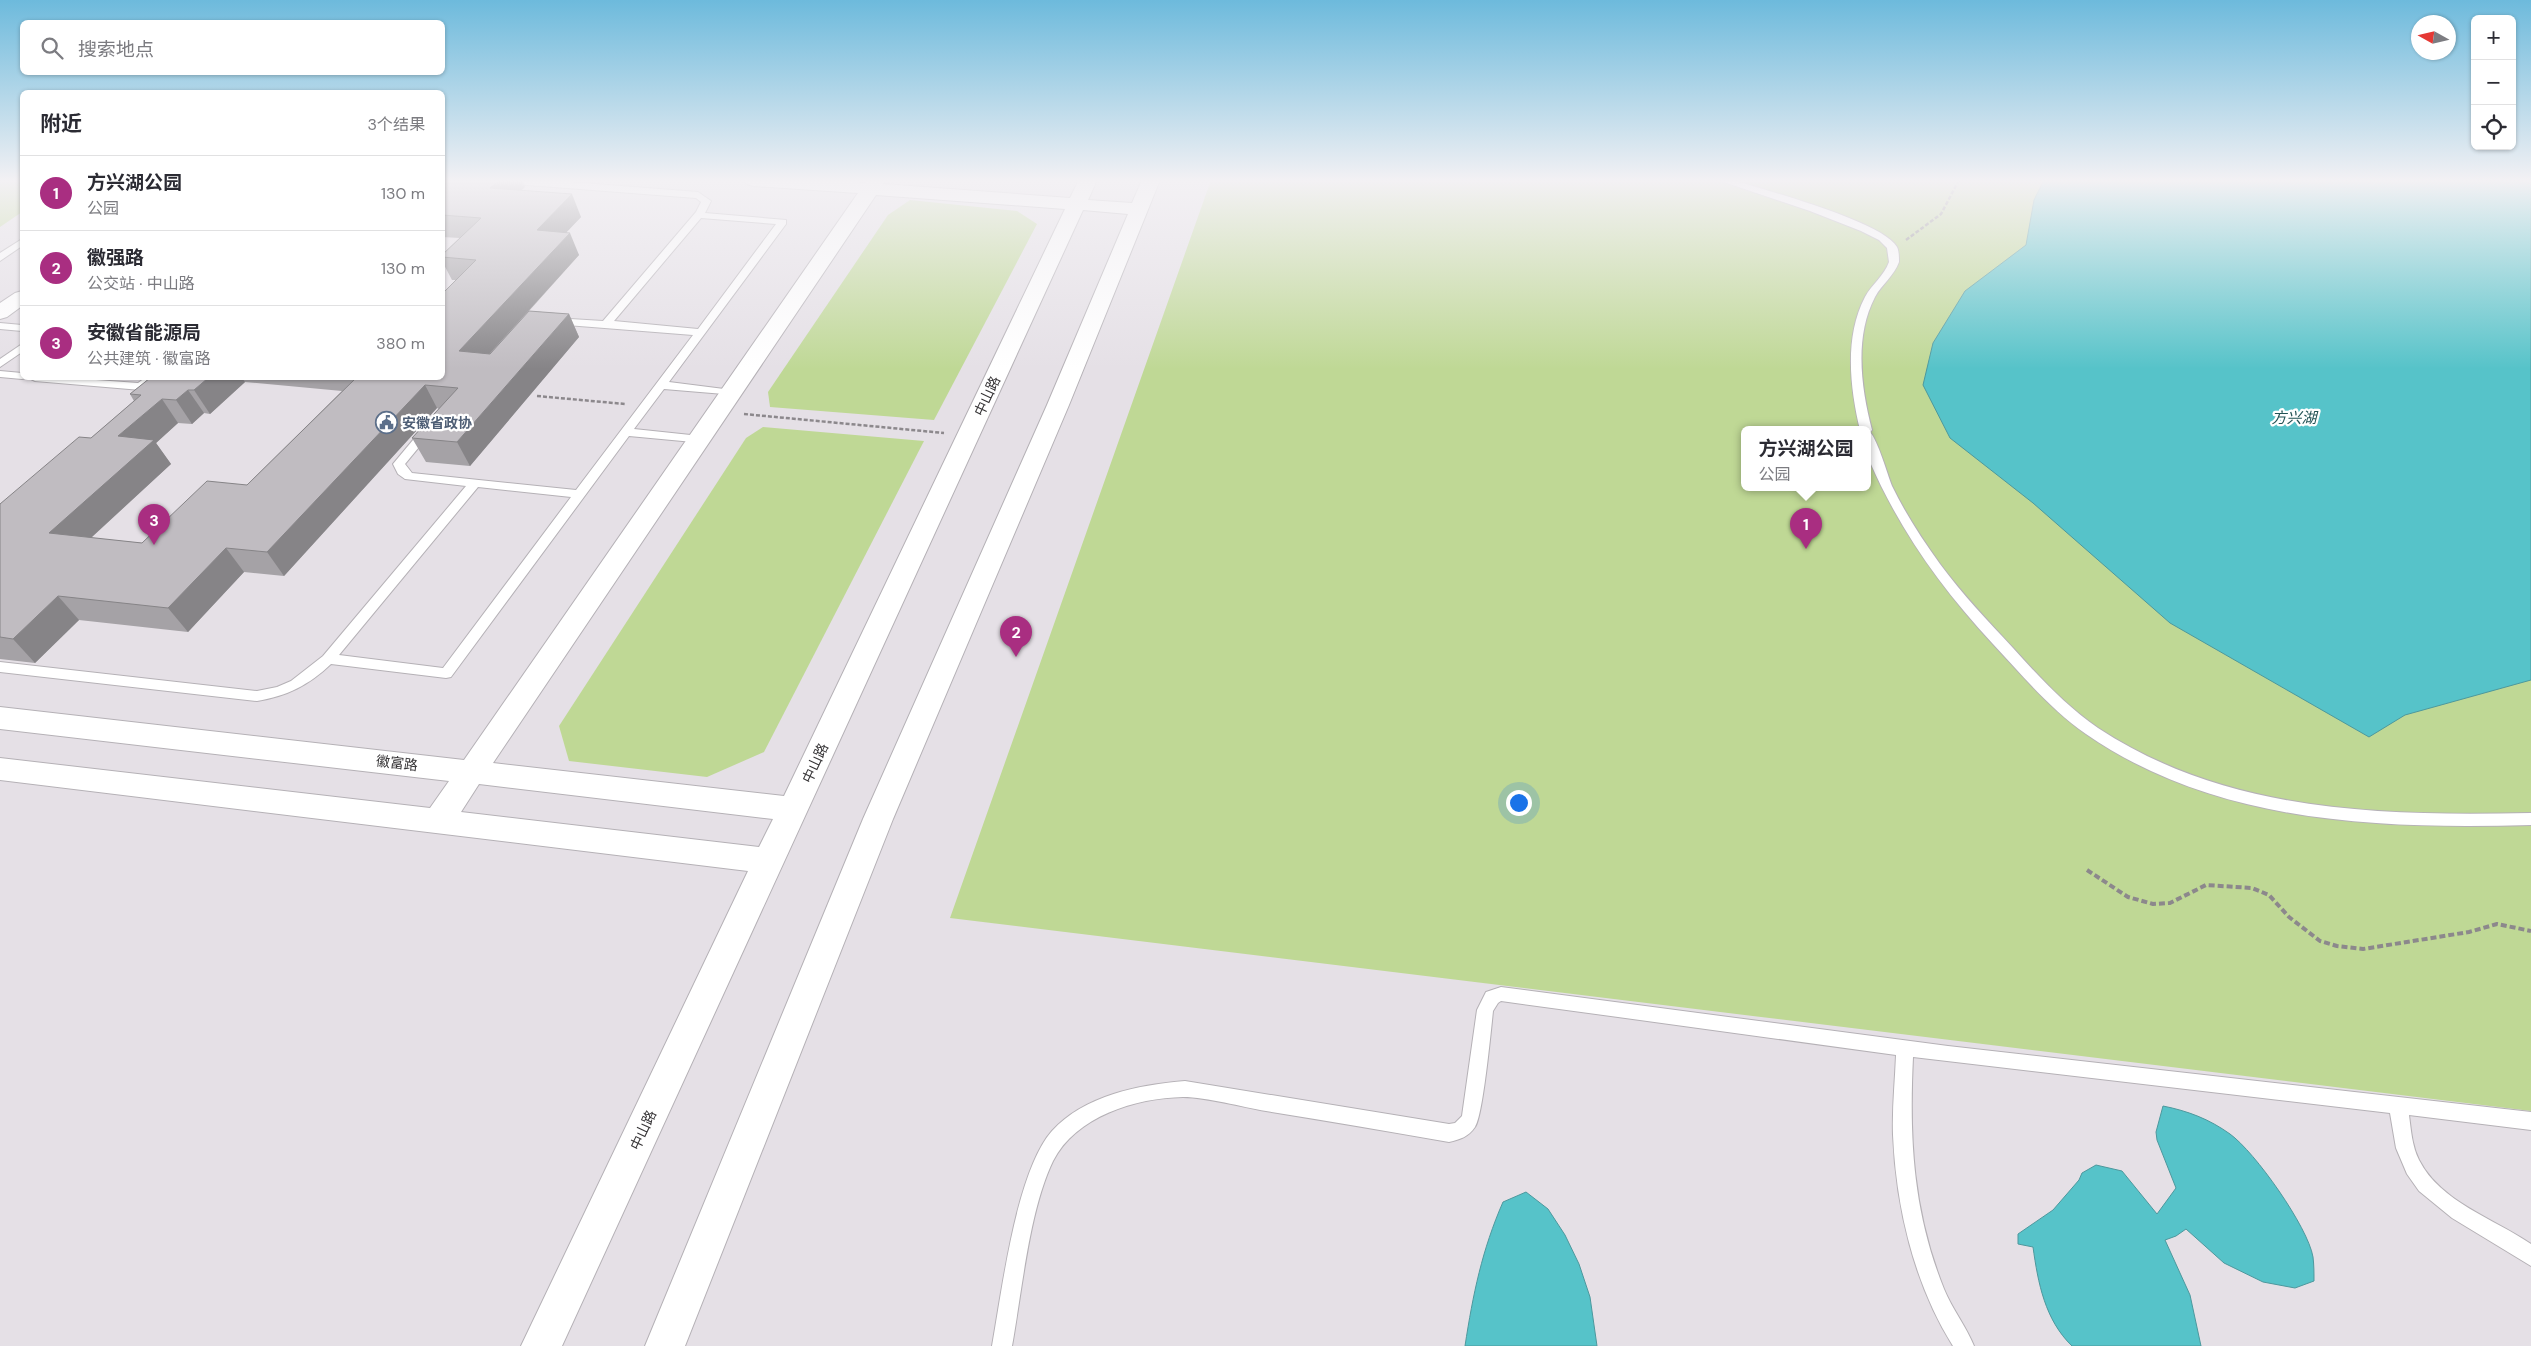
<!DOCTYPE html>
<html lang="zh">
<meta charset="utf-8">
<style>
body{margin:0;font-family:"DM Sans","Noto Sans SC",sans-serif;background:#f2f2f3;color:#2b2b33}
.controls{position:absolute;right:15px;top:15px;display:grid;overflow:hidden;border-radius:8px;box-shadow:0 1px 4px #0004}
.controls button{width:45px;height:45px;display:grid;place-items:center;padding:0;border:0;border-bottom:1px solid #e1e1e2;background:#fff;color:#2b2b33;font:25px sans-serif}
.compass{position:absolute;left:2411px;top:15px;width:45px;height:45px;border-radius:50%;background:#fff;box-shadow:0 1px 4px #0004;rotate:278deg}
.you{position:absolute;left:1518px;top:802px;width:18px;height:18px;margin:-12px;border:4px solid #fff;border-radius:50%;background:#1a73e8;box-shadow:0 0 0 8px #1a73e833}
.badge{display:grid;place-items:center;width:32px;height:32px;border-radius:50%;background:#a92e81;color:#fff;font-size:16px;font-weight:700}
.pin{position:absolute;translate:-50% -41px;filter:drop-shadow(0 1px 2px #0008)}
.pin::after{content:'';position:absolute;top:26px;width:18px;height:15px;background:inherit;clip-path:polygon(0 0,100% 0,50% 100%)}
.popup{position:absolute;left:1741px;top:426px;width:130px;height:65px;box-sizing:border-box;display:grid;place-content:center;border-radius:8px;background:#fff;filter:drop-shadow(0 1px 4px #0005);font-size:16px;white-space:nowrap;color:#7c7c81}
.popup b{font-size:19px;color:#2b2b33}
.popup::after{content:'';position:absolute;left:50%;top:100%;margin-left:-10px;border:10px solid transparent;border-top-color:#fff}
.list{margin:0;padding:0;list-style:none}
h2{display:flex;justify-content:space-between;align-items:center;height:65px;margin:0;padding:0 20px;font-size:21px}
h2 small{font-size:16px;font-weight:400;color:#7c7c81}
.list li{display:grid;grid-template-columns:32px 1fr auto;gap:15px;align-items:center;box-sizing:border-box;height:75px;padding:0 20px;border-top:1px solid #e1e1e2}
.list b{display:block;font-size:19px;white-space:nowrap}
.list p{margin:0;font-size:16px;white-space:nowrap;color:#7c7c81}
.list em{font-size:16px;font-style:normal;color:#7c7c81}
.icon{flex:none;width:28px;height:28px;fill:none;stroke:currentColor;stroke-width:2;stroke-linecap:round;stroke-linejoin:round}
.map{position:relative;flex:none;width:2531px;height:1346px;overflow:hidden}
.search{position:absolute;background:#fff;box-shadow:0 1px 4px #0004;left:20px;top:20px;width:425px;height:55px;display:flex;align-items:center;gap:12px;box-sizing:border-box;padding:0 18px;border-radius:8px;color:#7c7c81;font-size:19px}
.panel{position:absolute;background:#fff;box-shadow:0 1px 4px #0004;left:20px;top:90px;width:425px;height:290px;border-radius:8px}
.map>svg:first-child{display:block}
.green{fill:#bfd895;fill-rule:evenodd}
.water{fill:#56c3c9;stroke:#4d989d}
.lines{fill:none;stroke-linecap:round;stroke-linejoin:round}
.lane-casing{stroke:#b5b1b6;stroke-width:2}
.secondary-casing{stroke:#b5b1b6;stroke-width:2}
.path-far1{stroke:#8c888c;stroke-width:2.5;stroke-dasharray:4 2;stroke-linecap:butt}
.path{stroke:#8c888c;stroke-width:4;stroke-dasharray:6 3;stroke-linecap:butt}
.lane{fill:#fff;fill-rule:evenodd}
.secondary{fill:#fff;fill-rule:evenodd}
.wall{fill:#a5a2a6;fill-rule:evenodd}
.shaded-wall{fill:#868487}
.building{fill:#c0bcc1;stroke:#868487}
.labels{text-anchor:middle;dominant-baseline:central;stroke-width:4.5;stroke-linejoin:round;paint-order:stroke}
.street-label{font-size:14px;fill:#373537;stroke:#fff}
.service-label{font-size:14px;font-weight:bold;fill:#4e5e75;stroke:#fff;text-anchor:start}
.water-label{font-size:15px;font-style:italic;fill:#235355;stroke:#fff}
</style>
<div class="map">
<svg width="2531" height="1346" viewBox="0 0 2531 1346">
<rect width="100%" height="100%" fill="#e5e0e6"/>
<g class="green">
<polygon points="0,180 22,180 22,212 0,227"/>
<path d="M1211 180H2531V1111L950 918ZM1745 430H1867V488H1745Z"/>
<polygon points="910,200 1017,211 1037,224 934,420 770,407 768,392 888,215"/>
<polygon points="763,427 924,441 764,752 707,777 569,761 559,726 746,438"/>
</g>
<g class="water">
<polygon points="2044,180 2531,180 2531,680 2405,715 2369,737 2170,623 2033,503 1950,438 1923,385 1933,343 1965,291 2026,245 2034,200"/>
<path d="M2163 1106C2188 1111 2209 1119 2230 1134 2255 1152 2308 1227 2313 1257 2314 1265 2314 1273 2314 1281L2295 1288 2263 1282 2224 1263 2186 1229 2176 1236 2165 1240 2190 1295 2201 1346H2072C2045 1320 2038 1283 2033 1247L2018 1244V1234L2053 1210 2079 1180 2082 1173 2096 1165 2122 1171 2157 1214 2176 1188 2157 1140 2156 1132Z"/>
<path d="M1526 1192 1548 1209 1565 1235 1579 1264 1590 1297 1597 1346H1465C1473 1294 1482 1250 1503 1202Z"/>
</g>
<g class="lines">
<defs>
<g id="lane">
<path d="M499 180H544L698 192 711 201 705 213 786 220V224L669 382 732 390 736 391V395L664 389 634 429 700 436 704 437V443L629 436 451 677 446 678 331 664C309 685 287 696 257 701L0 672V662L257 691 277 687 291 681 323 656 466 486 405 479 398 474 393 464 423 428 427 426 433 430 405 464 412 473 576 490 693 335 554 324 549 321 554 318 603 321 696 212 701 202 696 198 503 183ZM701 218 776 224 698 329 614 321ZM478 487 571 497 443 668 339 655Z"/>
<path d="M1718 180H1733C1764 190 1882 221 1897 247 1899 251 1899 257 1899 262 1894 276 1882 284 1875 297 1854 337 1861 388 1872 430L1870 432C1878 441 1887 473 1892 486 1905 513 1922 539 1940 564 1962 594 1988 621 2013 648 2039 677 2066 706 2098 728 2227 813 2382 816 2531 813V825C2380 829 2216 824 2086 734 2050 709 2022 675 1993 644 1942 589 1900 531 1870 462L1867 453V430H1860C1850 388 1844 337 1865 297 1872 284 1884 276 1889 262L1887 248 1879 240 1861 231 1810 211Z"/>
<polygon points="22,239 22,246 0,261 0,253"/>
<polygon points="0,323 22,325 22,331 0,329"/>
<polygon points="22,344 22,352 0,367 0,359"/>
<polygon points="0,371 22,373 22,378 26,378 22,379 0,377"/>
<polygon points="29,378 68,378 138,383 145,378 157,378 141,390 35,381"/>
<path d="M1501 987 1948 1046 2531 1112V1130L2409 1115C2411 1130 2412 1146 2419 1160 2440 1202 2495 1219 2531 1244V1266L2452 1218 2419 1191 2407 1174 2396 1148 2390 1113 1913 1057C1909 1139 1913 1212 1944 1289 1952 1309 1966 1326 1974 1346H1953C1914 1284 1896 1207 1893 1135 1892 1108 1895 1082 1896 1055L1501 1001 1498 1003 1493 1011C1491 1030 1483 1116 1475 1127 1468 1137 1461 1139 1449 1142 1388 1131 1327 1121 1266 1111 1242 1107 1207 1097 1183 1097 1136 1098 1076 1116 1053 1161 1029 1211 1022 1291 1012 1346H992C1002 1291 1016 1172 1052 1131 1085 1095 1139 1085 1185 1081L1449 1124 1455 1123 1462 1116 1477 1010 1486 992Z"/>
</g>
<g id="secondary">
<path d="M744 180H832L866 183 868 180H886L883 184 1070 198 1079 180H1097L1088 200 1132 203 1142 180H1160L1069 405 893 819 685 1346H645L863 819 1047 405 1128 214 1083 210 562 1346H521L748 871 0 780V758L430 808 449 781 0 729V707L464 760 858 193 753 186 747 184ZM876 195 1065 209 784 796 493 763ZM479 784 773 819 759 847 461 812Z"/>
<polygon points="22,291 22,306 7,317 0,319 0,303 15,293"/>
</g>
</defs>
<use href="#lane" class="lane-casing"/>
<use href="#secondary" class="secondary-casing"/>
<g class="path-far1">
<polyline points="1906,240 1941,214 1959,180"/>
<polyline points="537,396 625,404"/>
<polyline points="744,414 944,433"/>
</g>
<polyline class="path" points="2087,870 2128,897 2153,904 2170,903 2206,885 2252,888 2269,895 2289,917 2320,941 2337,946 2363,949 2469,932 2497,924 2531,931"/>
<use href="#lane" class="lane"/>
<use href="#secondary" class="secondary"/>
</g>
<path class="wall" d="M442 181 525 187 521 190 581 217 566 232 579 255 529 311 569 314 579 337 470 466 426 462 412 438 439 409 437 408 284 576 244 572 188 632 79 620 35 663 0 659V504L91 438 134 401 130 394 150 378H442L456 280H452L442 261V255L460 238 442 237ZM245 382 342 391 247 485 142 543 91 538 171 464 156 443 178 423 192 424 204 413 210 414Z"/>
<g class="shaded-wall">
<polygon points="499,180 522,180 525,187 500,210 490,188"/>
<polygon points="572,194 581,217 547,253 537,230"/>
<polygon points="570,233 579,255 470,375 459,351"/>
<polygon points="569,314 579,337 470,466 457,442"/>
<polygon points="208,378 242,378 245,382 210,414 194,390"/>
<polygon points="425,385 437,408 284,576 267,552"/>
<polygon points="188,390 204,413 192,424 176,400"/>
<polygon points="162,399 178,423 156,443 171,464 70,557 49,533 118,436"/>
<polygon points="226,548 244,572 188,632 168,608"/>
<polygon points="58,596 79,620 35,663 13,639"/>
</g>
<polygon class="building" points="499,180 490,188 572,194 537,230 570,233 459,351 490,354 529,311 569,314 457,442 412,438 458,388 425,385 267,552 226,548 168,608 58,596 13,639 0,637 0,504 79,437 91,438 141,395 130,394 150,378 208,378 194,390 188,390 176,400 162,399 118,436 154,440 49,533 142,543 207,481 247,485 356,378 442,378 442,294 476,260 442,257 442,255 481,218 442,215 442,181"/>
<linearGradient id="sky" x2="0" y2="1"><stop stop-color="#6dbadc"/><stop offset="0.49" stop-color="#f3f1f4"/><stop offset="1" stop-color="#f3f1f4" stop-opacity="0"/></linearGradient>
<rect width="2531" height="369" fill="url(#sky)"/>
<defs>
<symbol id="civic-ring" viewBox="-11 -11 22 22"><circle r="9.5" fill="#fff" stroke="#5c6f8a" stroke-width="1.5"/><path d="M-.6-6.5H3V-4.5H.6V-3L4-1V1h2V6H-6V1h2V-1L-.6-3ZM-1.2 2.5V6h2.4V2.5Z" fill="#5c6f8a"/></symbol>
</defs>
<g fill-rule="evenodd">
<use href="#civic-ring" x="374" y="410" width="25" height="25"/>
</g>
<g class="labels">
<g class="street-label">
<text transform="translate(987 396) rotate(-65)">中山路</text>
<text transform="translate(397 763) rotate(7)">徽富路</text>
<text transform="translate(815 763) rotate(-65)">中山路</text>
<text transform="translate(643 1130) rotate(-65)">中山路</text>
</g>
<g class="service-label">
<text x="402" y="423">安徽省政协</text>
</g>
<g class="water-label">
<text x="2294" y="418">方兴湖</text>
</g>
</g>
</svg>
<div class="controls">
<button>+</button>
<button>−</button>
<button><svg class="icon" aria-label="locate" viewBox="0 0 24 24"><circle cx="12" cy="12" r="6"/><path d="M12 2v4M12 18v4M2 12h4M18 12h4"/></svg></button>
</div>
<svg class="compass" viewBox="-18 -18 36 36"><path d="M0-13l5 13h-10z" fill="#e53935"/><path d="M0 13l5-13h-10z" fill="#7c7c81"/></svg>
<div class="you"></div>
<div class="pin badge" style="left:1806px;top:549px">1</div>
<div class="popup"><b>方兴湖公园</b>公园</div>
<div class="pin badge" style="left:1016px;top:657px">2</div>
<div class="pin badge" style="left:154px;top:545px">3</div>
<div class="search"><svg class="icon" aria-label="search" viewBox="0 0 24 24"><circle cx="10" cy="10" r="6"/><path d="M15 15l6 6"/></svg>搜索地点</div>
<section class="panel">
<h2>附近<small>3个结果</small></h2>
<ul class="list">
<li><span class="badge">1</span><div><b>方兴湖公园</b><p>公园</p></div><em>130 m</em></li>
<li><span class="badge">2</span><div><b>徽强路</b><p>公交站 · 中山路</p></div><em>130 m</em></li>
<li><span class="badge">3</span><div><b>安徽省能源局</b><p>公共建筑 · 徽富路</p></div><em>380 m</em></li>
</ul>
</section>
</div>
